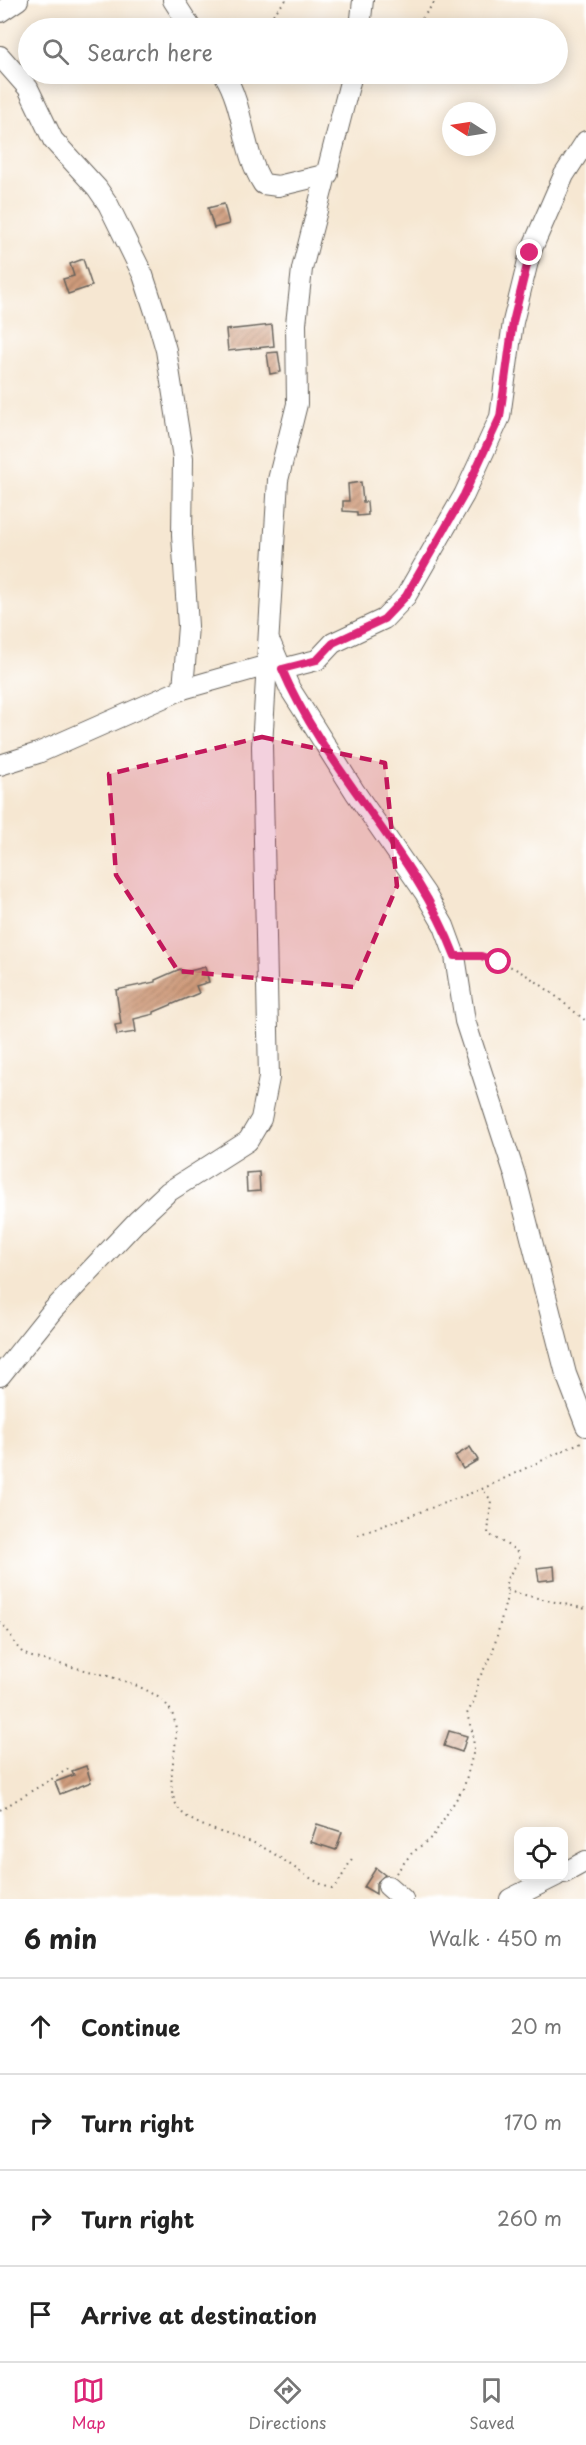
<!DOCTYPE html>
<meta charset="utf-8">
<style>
body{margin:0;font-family:"Playpen Sans",sans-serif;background:#f2f2f2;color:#222}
.controls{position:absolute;right:18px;bottom:18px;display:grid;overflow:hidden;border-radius:12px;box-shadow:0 3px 15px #0003}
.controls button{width:54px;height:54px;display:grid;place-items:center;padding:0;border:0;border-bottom:2px solid #e0e0e0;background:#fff;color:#222;font:30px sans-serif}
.compass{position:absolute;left:442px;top:102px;width:54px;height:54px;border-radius:50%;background:#fff;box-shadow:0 3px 15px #0003;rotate:282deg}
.stop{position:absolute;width:18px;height:18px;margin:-14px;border:4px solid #db2777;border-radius:50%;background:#fff}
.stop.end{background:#db2777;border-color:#fff;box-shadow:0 2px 6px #0008}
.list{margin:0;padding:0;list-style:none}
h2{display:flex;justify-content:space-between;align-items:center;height:78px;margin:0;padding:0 24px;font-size:26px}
h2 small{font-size:20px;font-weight:400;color:#767676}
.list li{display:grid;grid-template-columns:39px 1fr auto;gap:18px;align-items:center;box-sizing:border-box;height:96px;padding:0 24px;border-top:2px solid #e0e0e0}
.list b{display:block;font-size:22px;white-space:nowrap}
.list em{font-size:20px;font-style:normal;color:#767676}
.icon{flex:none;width:33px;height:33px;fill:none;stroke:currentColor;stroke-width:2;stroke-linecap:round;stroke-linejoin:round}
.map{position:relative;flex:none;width:586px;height:1899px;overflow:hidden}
.search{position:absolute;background:#fff;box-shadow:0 3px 15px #0003;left:18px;right:18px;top:18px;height:66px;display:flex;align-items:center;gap:15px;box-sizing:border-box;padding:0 21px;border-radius:33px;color:#767676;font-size:22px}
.sheet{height:462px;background:#fff}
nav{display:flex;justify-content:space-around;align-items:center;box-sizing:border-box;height:84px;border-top:2px solid #e0e0e0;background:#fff;font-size:16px;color:#767676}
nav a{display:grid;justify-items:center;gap:3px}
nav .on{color:#db2777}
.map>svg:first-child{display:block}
.building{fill:url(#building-hatch)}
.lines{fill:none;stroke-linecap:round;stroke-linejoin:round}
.minor-casing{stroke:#68635c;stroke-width:22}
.path{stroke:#68635c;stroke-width:2;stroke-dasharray:1.5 4.5;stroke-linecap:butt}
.minor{stroke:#fff;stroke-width:20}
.route{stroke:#db2777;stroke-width:8}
.marked{fill:#c2185b;fill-opacity:0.2;stroke:#c2185b;stroke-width:4.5;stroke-dasharray:12 8;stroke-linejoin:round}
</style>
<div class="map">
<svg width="586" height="1899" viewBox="0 0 586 1899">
<defs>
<pattern id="building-hatch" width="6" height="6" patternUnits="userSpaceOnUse" patternTransform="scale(1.5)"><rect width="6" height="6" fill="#cf9b7b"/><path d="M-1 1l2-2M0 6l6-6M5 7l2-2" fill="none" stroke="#a77e64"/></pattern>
</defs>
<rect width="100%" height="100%" fill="#fff"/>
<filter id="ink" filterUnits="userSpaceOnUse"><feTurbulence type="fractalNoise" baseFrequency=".0167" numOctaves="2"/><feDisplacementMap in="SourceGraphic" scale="12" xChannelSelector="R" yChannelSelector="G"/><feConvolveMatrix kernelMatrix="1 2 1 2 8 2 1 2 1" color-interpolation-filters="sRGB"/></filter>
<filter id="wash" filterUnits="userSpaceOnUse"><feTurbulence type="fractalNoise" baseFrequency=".008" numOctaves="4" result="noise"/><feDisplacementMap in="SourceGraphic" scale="24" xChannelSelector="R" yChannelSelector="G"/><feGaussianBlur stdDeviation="1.35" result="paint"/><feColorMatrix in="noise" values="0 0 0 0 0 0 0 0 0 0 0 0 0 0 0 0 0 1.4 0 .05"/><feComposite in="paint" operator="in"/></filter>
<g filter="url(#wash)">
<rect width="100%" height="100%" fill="#f6e7d2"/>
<g id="blocks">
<g class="building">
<polygon points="224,204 229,224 214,228 208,208"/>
<polygon points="83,259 92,286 68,294 63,279 74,276 70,264"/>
<polygon points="272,325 274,346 228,351 226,330"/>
<polygon points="278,352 281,372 270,374 267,353"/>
<polygon points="361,482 363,502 367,502 368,515 357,516 357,512 343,511 343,501 349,501 348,484"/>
<polygon points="205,967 209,982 196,986 199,993 154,1012 154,1014 134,1019 136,1032 117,1035 115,1025 121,1024 116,990 155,982 155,980 180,969 182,973"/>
<polygon points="259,1172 260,1191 247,1192 246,1173"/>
<polygon points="470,1447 478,1460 463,1469 455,1456"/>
<polygon points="554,1566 555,1579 539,1581 537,1568"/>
<polygon points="449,1731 467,1736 462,1752 444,1746"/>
<polygon points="86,1766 91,1782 60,1794 55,1782 74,1775 72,1771"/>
<polygon points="317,1824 342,1832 336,1850 311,1842"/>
<polygon points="376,1868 385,1875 376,1883 376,1894 364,1887"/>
</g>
</g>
</g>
<g filter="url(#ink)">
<use href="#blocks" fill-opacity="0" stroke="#68635c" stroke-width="1.5"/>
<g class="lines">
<defs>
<g id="minor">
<polyline points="173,0 191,28"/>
<polyline points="0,12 18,0"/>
<polyline points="360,28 363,0"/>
<polyline points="0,56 28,88 53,140 97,188 108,204 143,275 156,315 166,350 183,458 182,535 188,626 183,689"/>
<path d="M224 74C245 108 242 151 263 184L278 186 328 174"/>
<polyline points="271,644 290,689 306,714 355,792 425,893 444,926 455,956 465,1021 515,1175 566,1374 586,1426"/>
<polyline points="282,669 317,660 333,643 384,619 406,596 464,495 500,417 513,322 530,253 564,175 586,141"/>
<polyline points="0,765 38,753 183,689 268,665"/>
<polyline points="0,1376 53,1310 137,1221 168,1192 248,1141 261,1119 269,1078 262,746 278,480 297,404 296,324 302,269 352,74"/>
<polyline points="564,1873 586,1861"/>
<polyline points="388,1886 403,1899"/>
<polyline points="510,1899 556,1876"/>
</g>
</defs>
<use href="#minor" class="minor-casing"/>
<g class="path">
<polyline points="261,28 286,0"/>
<polyline points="415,28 436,0"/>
<path d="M470 956C516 958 552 994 586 1021"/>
<polyline points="358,1535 482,1489 581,1442"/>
<polyline points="507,1591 586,1609"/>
<path d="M0 1622C11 1630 13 1647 25 1654 34 1659 46 1660 56 1663 86 1671 139 1680 163 1701 193 1729 159 1773 177 1806 187 1826 234 1835 254 1843 281 1855 304 1878 332 1889L337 1885 354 1855"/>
<polyline points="0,1810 70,1768"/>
<polyline points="396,1873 411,1854 433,1836 464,1787 474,1750 473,1734 467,1714 475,1699 478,1680 492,1655 507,1597 506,1580 520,1559 516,1550 488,1534 491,1500 482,1489"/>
</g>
<use href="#minor" class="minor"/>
</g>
</g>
<g class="lines" filter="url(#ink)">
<path class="route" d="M499 962 481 956H455C415 851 326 772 282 669L317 660 333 643 384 619 406 596 464 495 500 417 513 322 530 253"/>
</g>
<path class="marked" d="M262 737 385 763 397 886 354 987 178 971 116 875 109 774Z"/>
</svg>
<div class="controls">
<button><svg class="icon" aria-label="locate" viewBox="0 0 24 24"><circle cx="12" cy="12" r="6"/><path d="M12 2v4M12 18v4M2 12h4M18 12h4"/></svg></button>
</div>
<svg class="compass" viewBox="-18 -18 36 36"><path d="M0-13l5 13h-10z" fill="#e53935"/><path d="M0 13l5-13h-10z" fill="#767676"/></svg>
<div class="stop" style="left:499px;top:962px"></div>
<div class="stop end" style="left:530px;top:253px"></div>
<div class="search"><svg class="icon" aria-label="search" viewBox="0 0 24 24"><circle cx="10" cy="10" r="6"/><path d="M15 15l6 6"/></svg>Search here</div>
</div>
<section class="sheet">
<h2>6 min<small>Walk · 450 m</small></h2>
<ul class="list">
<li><svg class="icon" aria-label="ahead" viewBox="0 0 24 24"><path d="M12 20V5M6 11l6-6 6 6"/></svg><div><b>Continue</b></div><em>20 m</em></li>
<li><svg class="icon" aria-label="right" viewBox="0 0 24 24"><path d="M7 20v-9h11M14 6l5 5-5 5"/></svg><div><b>Turn right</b></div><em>170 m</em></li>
<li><svg class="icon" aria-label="right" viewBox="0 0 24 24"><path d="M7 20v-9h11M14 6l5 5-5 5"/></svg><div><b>Turn right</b></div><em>260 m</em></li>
<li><svg class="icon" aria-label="arrive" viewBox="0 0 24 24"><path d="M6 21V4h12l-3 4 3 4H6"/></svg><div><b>Arrive at destination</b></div></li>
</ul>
</section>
<nav>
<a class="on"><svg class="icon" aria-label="map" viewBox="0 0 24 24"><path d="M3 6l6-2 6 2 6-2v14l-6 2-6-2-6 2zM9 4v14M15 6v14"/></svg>Map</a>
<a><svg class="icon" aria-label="directions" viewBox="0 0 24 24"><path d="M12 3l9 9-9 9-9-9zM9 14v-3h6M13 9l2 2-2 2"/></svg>Directions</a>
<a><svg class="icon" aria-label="saved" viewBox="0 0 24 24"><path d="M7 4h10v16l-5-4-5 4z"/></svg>Saved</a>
</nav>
